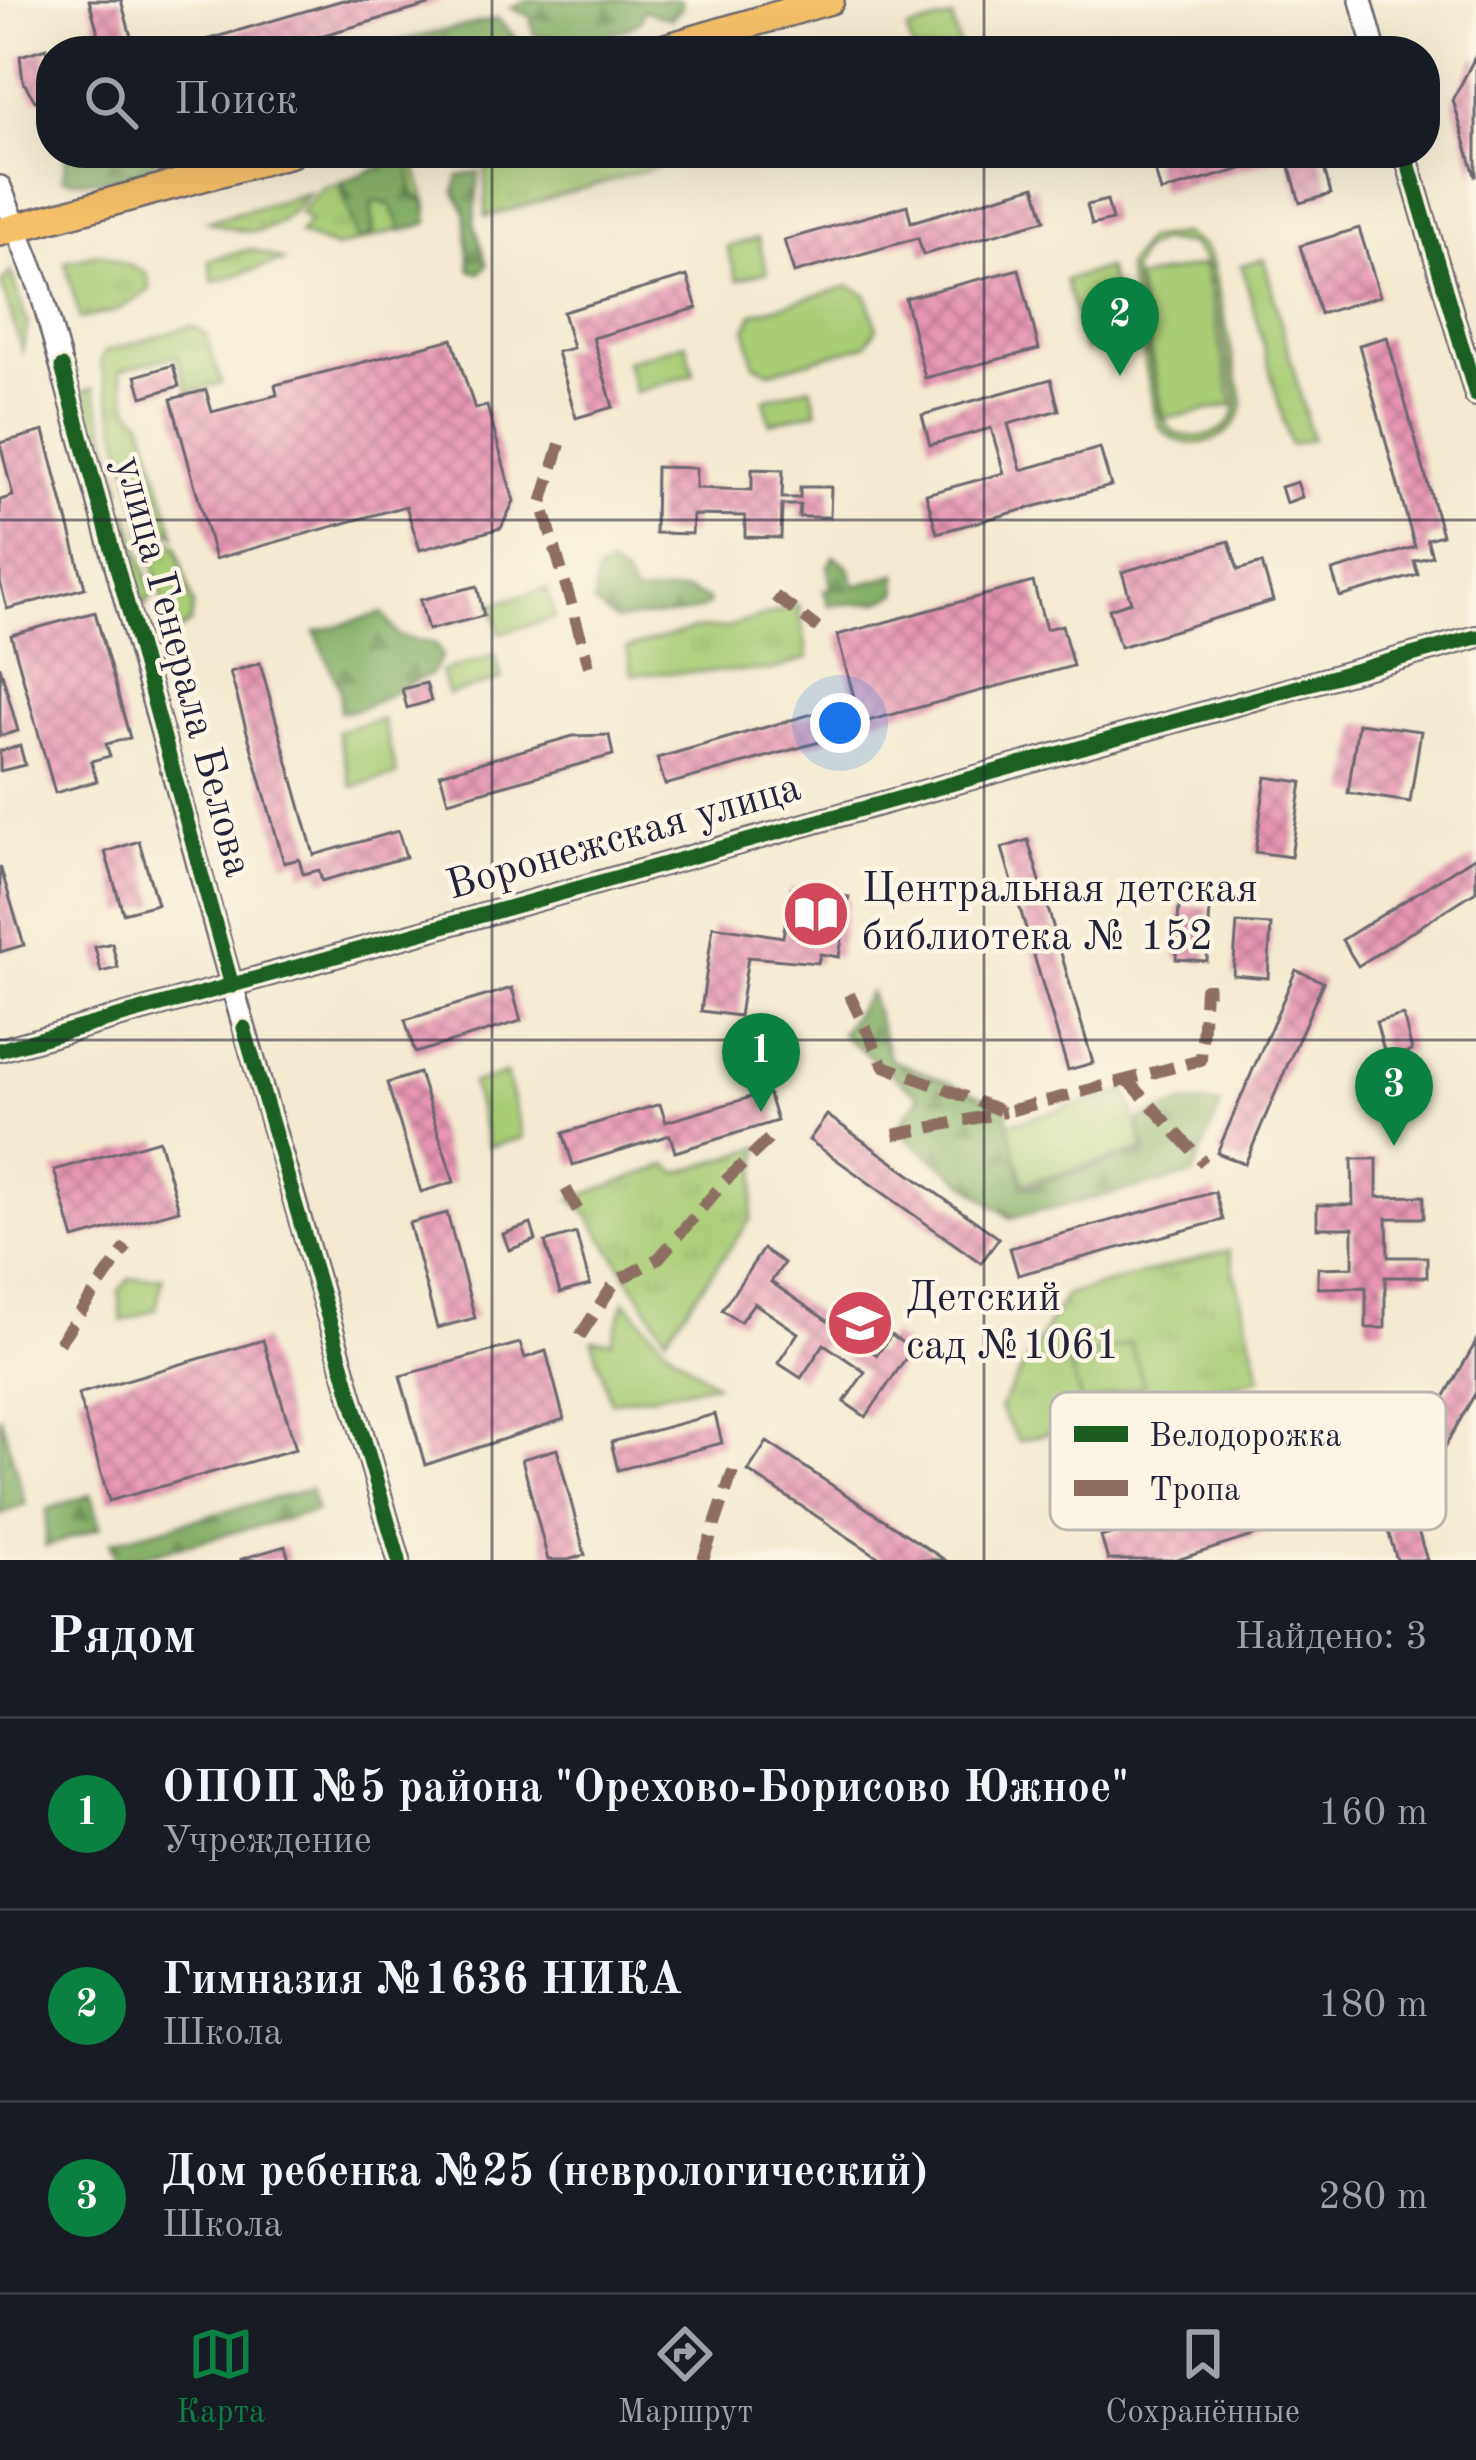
<!DOCTYPE html>
<html lang="ru">
<meta charset="utf-8">
<style>
body{margin:0;font-family:"Old Standard TT",serif;background:#20242c;color:#f1f3f6}
.you{position:absolute;left:840px;top:723px;width:42px;height:42px;margin:-30px;border:9px solid #fff;border-radius:50%;background:#1a73e8;box-shadow:0 0 0 18px #1a73e833}
.badge{display:grid;place-items:center;width:78px;height:78px;border-radius:50%;background:#0b8043;color:#fff;font-size:39px;font-weight:700}
.pin{position:absolute;translate:-50% -99px;filter:drop-shadow(0 3px 6px #0008)}
.pin::after{content:'';position:absolute;top:63px;width:42px;height:36px;background:inherit;clip-path:polygon(0 0,100% 0,50% 100%)}
.list{margin:0;padding:0;list-style:none}
h2{display:flex;justify-content:space-between;align-items:center;height:156px;margin:0;padding:0 48px;font-size:51px}
h2 small{font-size:39px;font-weight:400;color:#9ea1a6}
.list li{display:grid;grid-template-columns:78px 1fr auto;gap:36px;align-items:center;box-sizing:border-box;height:192px;padding:0 48px;border-top:3px solid #363941}
.list b{display:block;font-size:45px;white-space:nowrap}
.list p{margin:0;font-size:39px;white-space:nowrap;color:#9ea1a6}
.list em{font-size:39px;font-style:normal;color:#9ea1a6}
.icon{flex:none;width:66px;height:66px;fill:none;stroke:currentColor;stroke-width:2;stroke-linecap:round;stroke-linejoin:round}
.map{position:relative;flex:none;width:1476px;height:1560px;overflow:hidden}
.search{position:absolute;background:#171b24;box-shadow:0 12px 48px #0002;left:36px;right:36px;top:36px;height:132px;display:flex;align-items:center;gap:30px;box-sizing:border-box;padding:0 42px;border-radius:48px;color:#9ea1a6;font-size:45px}
.sheet{height:732px;background:#171b24}
nav{display:flex;justify-content:space-around;align-items:center;box-sizing:border-box;height:168px;border-top:3px solid #363941;background:#171b24;font-size:33px;color:#9ea1a6}
nav a{display:grid;justify-items:center;gap:6px}
nav .on{color:#0b8043}
.map>svg:first-child{display:block}
.grass{fill:url(#grass-tufts);stroke:#667758;stroke-width:3}
.forest{fill:url(#forest-firs);stroke:#546950;stroke-width:3}
.park{fill:#a9cc75;stroke:#667758;stroke-width:3;fill-rule:evenodd}
.building{fill:url(#building-cross-hatch)}
.lines{fill:none;stroke-linecap:round;stroke-linejoin:round}
.minor-casing{stroke:#6c6870;stroke-width:26}
.major-casing{stroke:#6c6870;stroke-width:32}
.minor{stroke:#fff;stroke-width:21}
.major{stroke:#f6c06b;stroke-width:27}
.quiet{stroke:#8d6e63;stroke-width:12;stroke-dasharray:24 12;stroke-linecap:butt}
.cycleway-casing{stroke:#fcf5e5;stroke-width:22}
.cycleway{stroke:#1b5e20;stroke-width:15}
.grid{fill:none;stroke:#22223b;stroke-width:3;stroke-opacity:0.55}
.labels{text-anchor:middle;dominant-baseline:central;stroke-width:9;stroke-linejoin:round;paint-order:stroke}
.street-label{font-size:42px;fill:#22223b;stroke:#fcf5e5}
.poi-label{font-size:42px;fill:#22223b;stroke:#fcf5e5;text-anchor:start}
.key{fill:#fcf5e5;stroke:#bbb6b2;stroke-width:3}
.key-label{font-size:33px;fill:#22223b}
</style>
<div class="map">
<svg width="1476" height="1560" viewBox="0 0 1476 1560">
<defs>
<pattern id="grass-tufts" width="24" height="20" patternUnits="userSpaceOnUse" patternTransform="scale(3)"><rect width="24" height="20" fill="#a9cc75"/><path d="M3 7l-1-3M5 7V3M7 7l1-3M15 17l-1-3M17 17v-4M19 17l1-3" fill="none" stroke="#91af66"/></pattern>
<pattern id="forest-firs" width="22" height="20" patternUnits="userSpaceOnUse" patternTransform="scale(3)"><rect width="22" height="20" fill="#86b066"/><path d="M5 1l3.5 6h-7zM16 11l3.5 6h-7z" fill="#6d8f55"/></pattern>
<pattern id="building-cross-hatch" width="8" height="8" patternUnits="userSpaceOnUse" patternTransform="scale(3)"><rect width="8" height="8" fill="#e895b3"/><path d="M0 0l8 8M0 8l8-8" fill="none" stroke="#bc7993"/></pattern>
</defs>
<rect width="100%" height="100%" fill="#fcf5e5"/>
<filter id="ink" filterUnits="userSpaceOnUse"><feTurbulence type="fractalNoise" baseFrequency=".00833" numOctaves="2"/><feDisplacementMap in="SourceGraphic" scale="24" xChannelSelector="R" yChannelSelector="G"/><feConvolveMatrix kernelMatrix="1 2 1 2 8 2 1 2 1" color-interpolation-filters="sRGB"/></filter>
<filter id="wash" filterUnits="userSpaceOnUse"><feTurbulence type="fractalNoise" baseFrequency=".004" numOctaves="4" result="noise"/><feDisplacementMap in="SourceGraphic" scale="48" xChannelSelector="R" yChannelSelector="G"/><feGaussianBlur stdDeviation="2.7" result="paint"/><feColorMatrix in="noise" values="0 0 0 0 0 0 0 0 0 0 0 0 0 0 0 0 0 1.4 0 .05"/><feComposite in="paint" operator="in"/></filter>
<g filter="url(#wash)">
<rect width="100%" height="100%" fill="#f4ead1"/>
<g class="grass">
<polygon points="543,153 649,153 660,166 486,217 485,170"/>
<polygon points="415,163 428,208 426,222 336,248 299,234 310,221 299,213 322,188"/>
<path d="M309 193C273 234 260 240 208 221Z"/>
<polygon points="251,249 284,261 213,282 209,260"/>
<polygon points="99,253 147,273 150,290 116,311 80,319 65,262"/>
<polygon points="11,272 28,324 22,351 1,283"/>
<polygon points="192,326 206,334 221,383 188,392 177,355 120,370 130,409 142,420 175,535 139,510 100,361 106,351"/>
<polygon points="94,388 122,489 115,500 84,391"/>
<polygon points="116,508 129,516 152,595 145,607"/>
<polygon points="141,520 177,546 193,606 191,623 172,635"/>
<polygon points="799,605 808,658 772,670 632,674 627,648 694,629 724,628"/>
<polygon points="760,1147 751,1219 666,1336 589,1216 571,1199 668,1165 678,1173"/>
<polygon points="1229,1250 1261,1378 1019,1441 999,1409 1066,1295"/>
</g>
<g class="forest">
<path d="M528 0H681L682 8 671 19 643 10 641 20C612 41 569 41 534 35L530 16 511 8Z"/>
<polygon points="497,19 520,42 518,51 354,51"/>
<path d="M66 153H164L165 155C132 180 103 183 63 179Z"/>
<polygon points="397,160 410,165 413,194 425,201 428,223 402,231 391,205 376,201 371,205 374,233 358,242 340,183"/>
<polygon points="479,172 474,223 487,265 480,273 470,270 465,210 455,192 459,176"/>
<polygon points="834,556 849,568 855,586 897,575 898,593 879,602 829,605 824,590 831,589 828,566"/>
<path d="M610 566 626 578 634 595 688 591 708 599V605C680 620 648 613 616 621L594 604 597 572Z"/>
<path d="M383 613 398 636 436 644 442 656 430 675C398 685 374 710 340 712V689L315 632Z"/>
<polygon points="870,992 890,1059 1006,1106 1023,1187 1146,1152 1138,1121 1182,1103 1221,1105 1193,1175 1010,1218 896,1130 920,1096 841,1034"/>
<polygon points="0,1415 26,1504 0,1514"/>
<polygon points="310,1489 316,1511 127,1560 116,1560 110,1542"/>
<polygon points="91,1495 101,1527 45,1547 47,1509"/>
</g>
<g class="park">
<polygon points="952,18 960,51 913,51 907,30"/>
<path d="M1182 234 1204 247 1212 262 1243 403C1238 445 1176 460 1156 420L1126 267 1146 239ZM1159 241 1191 244 1208 266 1237 402C1234 434 1202 442 1174 433L1160 416 1132 270 1141 251Z"/>
<polygon points="758,238 767,272 737,280 727,247"/>
<polygon points="1264,259 1312,439 1290,445 1242,265"/>
<polygon points="1204,265 1233,405 1164,419 1136,279"/>
<polygon points="1107,268 1127,339 1085,351 1065,280"/>
<polygon points="850,286 866,294 877,327 866,345 770,372 754,364 746,329 754,313"/>
<polygon points="686,343 694,374 635,392 626,361"/>
<polygon points="811,386 817,411 770,423 764,399"/>
<polygon points="547,589 555,618 500,633 492,604"/>
<polygon points="495,655 502,679 448,695 441,672"/>
<polygon points="382,719 397,775 352,787 337,731"/>
<polygon points="506,1074 523,1138 488,1147 472,1083"/>
<polygon points="1127,1091 1144,1149 1024,1183 1008,1124"/>
<polygon points="163,1277 156,1309 122,1321 119,1290 131,1278"/>
<polygon points="625,1301 665,1346 715,1384 611,1402 592,1340 612,1341"/>
<polygon points="1130,1343 1144,1385 1082,1404 1069,1362"/>
</g>
<g id="blocks">
<g class="building">
<polygon points="89,0 121,0 135,51 103,51"/>
<polygon points="343,0 443,1 268,51 168,51"/>
<polygon points="46,48 51,96 35,101 23,81 20,56"/>
<polygon points="1476,55 1476,176 1475,176 1453,100"/>
<polygon points="1162,153 1320,153 1331,194 1300,203 1287,156 1161,192 1151,156"/>
<polygon points="1035,186 1045,220 923,255 918,238 794,273 784,240 907,205 911,222"/>
<polygon points="1107,200 1112,220 1092,225 1087,205"/>
<polygon points="1359,228 1380,296 1320,314 1300,246"/>
<polygon points="1019,269 1039,349 925,378 905,298"/>
<polygon points="687,276 697,308 593,338 613,407 576,418 557,352 573,348 563,312"/>
<polygon points="1387,337 1442,535 1427,539 1432,556 1414,561 1418,575 1340,597 1332,571 1415,547 1359,345"/>
<polygon points="452,339 475,409 487,406 514,501 501,528 420,550 406,506 215,559 171,399 206,390 212,412 277,395 275,385"/>
<polygon points="173,365 179,386 142,397 136,376"/>
<polygon points="1051,379 1059,410 1008,424 1021,470 1100,448 1111,486 937,533 926,494 1004,473 991,428 930,445 922,415"/>
<polygon points="44,431 85,588 7,609 0,582 0,500 13,496 0,443"/>
<polygon points="656,467 696,468 696,488 752,490 752,469 783,470 782,498 800,498 800,487 831,487 830,517 799,517 800,505 782,505 781,538 745,537 745,516 693,515 692,534 655,533"/>
<polygon points="1297,482 1302,497 1286,503 1281,487"/>
<polygon points="1229,541 1238,570 1262,563 1273,601 1120,647 1109,609 1131,602 1122,572"/>
<polygon points="1033,582 1046,629 1062,625 1073,666 861,723 837,635"/>
<polygon points="477,586 484,616 428,630 420,600"/>
<polygon points="95,612 130,738 106,744 110,756 91,761 97,781 55,793 11,635"/>
<polygon points="260,663 314,855 398,831 406,857 322,881 319,870 303,874 299,859 284,863 230,672"/>
<polygon points="0,666 18,731 0,736"/>
<polygon points="426,683 431,701 407,708 402,689"/>
<polygon points="826,710 834,738 665,785 657,758"/>
<polygon points="1358,723 1421,731 1410,802 1348,793"/>
<polygon points="609,735 613,755 448,801 440,774 573,736"/>
<polygon points="20,746 25,765 0,771 0,751"/>
<polygon points="1266,777 1302,782 1291,857 1255,852"/>
<polygon points="1028,840 1093,1063 1068,1070 1002,848"/>
<polygon points="139,841 157,904 123,913 105,852"/>
<polygon points="1476,856 1476,891 1358,966 1342,940"/>
<polygon points="0,866 24,945 0,952"/>
<polygon points="791,888 849,897 839,957 820,954 818,963 748,957 739,1016 701,1011 713,926 783,937"/>
<polygon points="1179,906 1210,907 1207,961 1176,959"/>
<polygon points="1237,923 1271,925 1268,978 1233,975"/>
<polygon points="112,943 118,968 101,972 95,947"/>
<polygon points="1296,970 1323,982 1245,1164 1217,1153"/>
<polygon points="512,988 521,1021 415,1053 405,1020"/>
<polygon points="1403,1015 1412,1051 1386,1058 1376,1022"/>
<polygon points="419,1073 454,1182 421,1192 387,1083"/>
<polygon points="768,1092 777,1121 675,1152 670,1135 573,1165 563,1133 660,1104 666,1122"/>
<polygon points="827,1115 999,1238 981,1263 809,1140"/>
<polygon points="159,1140 179,1210 74,1239 54,1170"/>
<polygon points="1352,1159 1377,1159 1377,1197 1424,1196 1424,1218 1387,1218 1388,1257 1427,1257 1427,1277 1385,1277 1385,1328 1366,1328 1366,1287 1318,1288 1318,1268 1353,1267 1353,1228 1317,1228 1317,1205 1353,1205"/>
<polygon points="1215,1192 1223,1220 1018,1275 1010,1248"/>
<polygon points="447,1213 475,1318 437,1328 409,1223"/>
<polygon points="531,1224 536,1240 509,1250 503,1234"/>
<polygon points="576,1233 590,1285 560,1293 545,1242"/>
<polygon points="763,1249 784,1263 771,1282 877,1355 891,1335 912,1349 866,1417 844,1402 865,1372 824,1344 801,1378 778,1363 798,1333 754,1303 740,1322 722,1310"/>
<polygon points="263,1340 296,1449 109,1501 78,1394"/>
<polygon points="1476,1342 1476,1392 1439,1457 1417,1444"/>
<polygon points="520,1343 525,1358 546,1351 564,1419 425,1465 400,1376"/>
<polygon points="715,1414 722,1443 618,1470 611,1442"/>
<polygon points="1218,1419 1228,1451 1174,1468 1189,1513 1262,1490 1274,1529 1177,1560 1108,1560 1101,1537 1170,1515 1157,1472 1105,1488 1095,1458"/>
<polygon points="767,1442 916,1541 945,1560 883,1560 748,1471"/>
<polygon points="557,1449 585,1555 568,1560 548,1560 522,1459"/>
<polygon points="1406,1491 1412,1511 1427,1560 1397,1560 1378,1499"/>
<polygon points="285,1546 289,1560 241,1560 241,1559"/>
</g>
</g>
</g>
<g filter="url(#ink)">
<use href="#blocks" fill-opacity="0" stroke="#6c6870" stroke-width="3"/>
<g class="lines">
<defs>
<g id="minor">
<polyline points="1361,0 1375,51"/>
<polyline points="1405,153 1476,395"/>
<polyline points="0,187 40,288 222,951 399,1560"/>
<polyline points="0,1050 1476,637"/>
</g>
<g id="major">
<polyline points="655,51 830,0"/>
<polyline points="0,232 291,153"/>
</g>
</defs>
<use href="#minor" class="minor-casing"/>
<use href="#major" class="major-casing"/>
<use href="#minor" class="minor"/>
<use href="#major" class="major"/>
<g class="quiet">
<polyline points="560,444 542,503 589,666"/>
<polyline points="775,596 818,628"/>
<polyline points="849,994 884,1066 1005,1112 1201,1060 1205,989 1221,989"/>
<polyline points="1127,1079 1204,1163"/>
<polyline points="894,1135 1005,1112"/>
<polyline points="566,1189 582,1218"/>
<polyline points="580,1336 615,1282 659,1258 725,1181 771,1137"/>
<polyline points="59,1343 127,1246"/>
<polyline points="703,1560 733,1471"/>
</g>
<defs>
<g id="cycleway">
<polyline points="1405,153 1476,395"/>
<polyline points="62,367 232,986"/>
<polyline points="244,1028 399,1560"/>
<polyline points="0,1050 1476,637"/>
</g>
</defs>
<use href="#cycleway" class="cycleway-casing"/>
<use href="#cycleway" class="cycleway"/>
</g>
</g>
<path class="grid" d="M492 0V51M984 0V51M492 153V1560M984 153V1560M0 520H1476M0 1040H1476"/>
<defs>
<symbol id="library-disc" viewBox="-11 -11 22 22"><circle r="9.5" fill="#d1495b" stroke="#fcf5e5"/><path d="M-6-4Q-3-5.5-.7-3.5V5Q-3 3-6 4ZM6-4Q3-5.5 .7-3.5V5Q3 3 6 4Z" fill="#fff"/></symbol>
<symbol id="school-disc" viewBox="-11 -11 22 22"><circle r="9.5" fill="#d1495b" stroke="#fcf5e5"/><path d="M0-5L7-2L0 1L-7-2ZM-4 1L0 2.5L4 1V4Q0 6-4 4Z" fill="#fff"/></symbol>
</defs>
<g fill-rule="evenodd">
<use href="#library-disc" x="778" y="876" width="76" height="76"/>
<use href="#school-disc" x="822" y="1285" width="76" height="76"/>
</g>
<g class="labels">
<g class="street-label">
<text transform="translate(182 667) rotate(75)">улица Генерала Белова</text>
<text transform="translate(624 838) rotate(-16)">Воронежская улица</text>
</g>
<g class="poi-label">
<text x="862" y="890">Центральная детская<tspan x="862" dy="48">библиотека № 152</tspan></text>
<text x="906" y="1299">Детский<tspan x="906" dy="48">сад №1061</tspan></text>
</g>
</g>
<rect x="1050" y="1392" width="396" height="138" rx="18" class="key"/>
<rect x="1074" y="1426" width="54" height="16" fill="#1b5e20"/>
<rect x="1074" y="1480" width="54" height="16" fill="#8d6e63"/>
<g class="key-label">
<text x="1149" y="1446">Велодорожка</text>
<text x="1149" y="1500">Тропа</text>
</g>
</svg>
<div class="you"></div>
<div class="pin badge" style="left:761px;top:1112px">1</div>
<div class="pin badge" style="left:1120px;top:376px">2</div>
<div class="pin badge" style="left:1394px;top:1146px">3</div>
<div class="search"><svg class="icon" aria-label="search" viewBox="0 0 24 24"><circle cx="10" cy="10" r="6"/><path d="M15 15l6 6"/></svg>Поиск</div>
</div>
<section class="sheet">
<h2>Рядом<small>Найдено: 3</small></h2>
<ul class="list">
<li><span class="badge">1</span><div><b>ОПОП №5 района &quot;Орехово-Борисово Южное&quot;</b><p>Учреждение</p></div><em>160 m</em></li>
<li><span class="badge">2</span><div><b>Гимназия №1636 НИКА</b><p>Школа</p></div><em>180 m</em></li>
<li><span class="badge">3</span><div><b>Дом ребенка №25 (неврологический)</b><p>Школа</p></div><em>280 m</em></li>
</ul>
</section>
<nav>
<a class="on"><svg class="icon" aria-label="map" viewBox="0 0 24 24"><path d="M3 6l6-2 6 2 6-2v14l-6 2-6-2-6 2zM9 4v14M15 6v14"/></svg>Карта</a>
<a><svg class="icon" aria-label="directions" viewBox="0 0 24 24"><path d="M12 3l9 9-9 9-9-9zM9 14v-3h6M13 9l2 2-2 2"/></svg>Маршрут</a>
<a><svg class="icon" aria-label="saved" viewBox="0 0 24 24"><path d="M7 4h10v16l-5-4-5 4z"/></svg>Сохранённые</a>
</nav>
